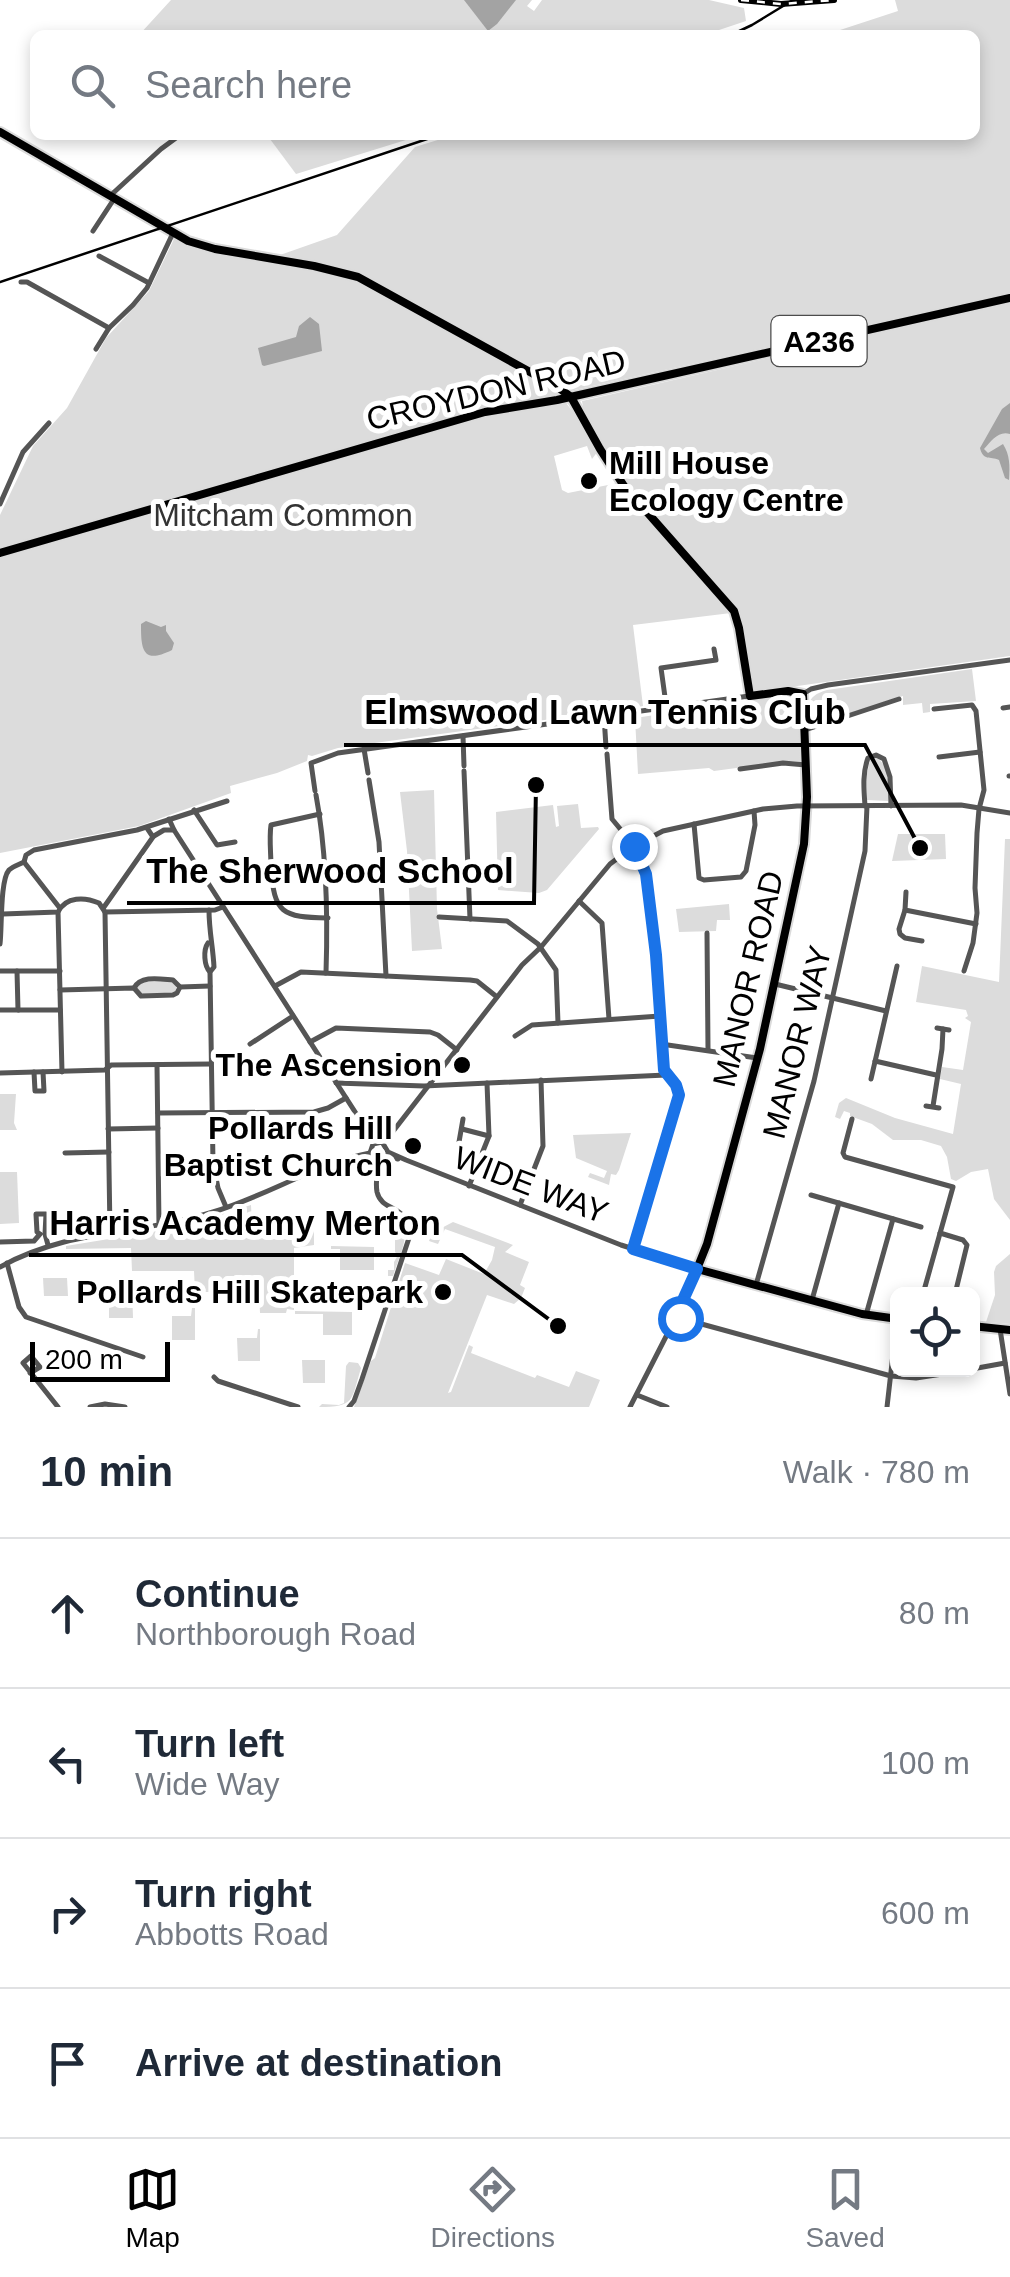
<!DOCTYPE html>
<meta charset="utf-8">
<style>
body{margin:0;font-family:Helvetica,sans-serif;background:#f6f6f7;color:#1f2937}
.controls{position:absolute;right:30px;bottom:30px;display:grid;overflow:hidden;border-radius:15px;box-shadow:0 5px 15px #0003}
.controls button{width:90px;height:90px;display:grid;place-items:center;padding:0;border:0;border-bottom:2px solid #e0e1e3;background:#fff;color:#1f2937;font:50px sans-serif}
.scale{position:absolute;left:30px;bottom:25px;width:140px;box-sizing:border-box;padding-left:10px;border:5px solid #000;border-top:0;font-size:28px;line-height:35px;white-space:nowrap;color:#000;-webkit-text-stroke:8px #fff;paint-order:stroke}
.stop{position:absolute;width:30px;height:30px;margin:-22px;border:8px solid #1a73e8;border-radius:50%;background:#fff}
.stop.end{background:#1a73e8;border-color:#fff;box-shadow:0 2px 10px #0008}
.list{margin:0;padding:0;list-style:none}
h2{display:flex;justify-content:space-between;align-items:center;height:130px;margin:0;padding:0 40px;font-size:42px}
h2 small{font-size:32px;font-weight:400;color:#747a83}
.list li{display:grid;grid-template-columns:65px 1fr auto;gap:30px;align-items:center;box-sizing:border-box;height:150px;padding:0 40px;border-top:2px solid #e0e1e3}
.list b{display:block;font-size:38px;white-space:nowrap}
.list p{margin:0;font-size:32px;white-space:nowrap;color:#747a83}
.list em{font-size:32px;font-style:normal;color:#747a83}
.icon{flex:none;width:55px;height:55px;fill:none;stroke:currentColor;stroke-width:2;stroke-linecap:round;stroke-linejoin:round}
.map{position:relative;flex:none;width:1010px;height:1407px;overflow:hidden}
.search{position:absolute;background:#fff;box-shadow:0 5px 15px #0003;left:30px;right:30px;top:30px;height:110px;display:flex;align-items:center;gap:25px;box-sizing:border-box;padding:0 35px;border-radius:15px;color:#747a83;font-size:38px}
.sheet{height:730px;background:#fff}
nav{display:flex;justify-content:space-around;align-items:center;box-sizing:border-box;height:140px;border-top:2px solid #e0e1e3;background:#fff;font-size:28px;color:#747a83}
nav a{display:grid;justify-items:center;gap:5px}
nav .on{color:#000}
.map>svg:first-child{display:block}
.green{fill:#dcdcdc}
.water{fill:#a3a3a3}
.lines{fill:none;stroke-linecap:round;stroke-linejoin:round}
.major-casing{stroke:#dbdbdb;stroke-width:12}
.minor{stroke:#555;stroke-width:5}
.major{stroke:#000;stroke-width:8}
.tram{stroke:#000;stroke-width:2.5}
.rail-casing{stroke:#000;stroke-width:6}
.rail{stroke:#fff;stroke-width:2.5;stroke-dasharray:8;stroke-linecap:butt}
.route{stroke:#1a73e8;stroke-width:12}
.poi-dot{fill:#000;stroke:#fff;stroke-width:4}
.labels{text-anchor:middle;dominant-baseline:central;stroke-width:10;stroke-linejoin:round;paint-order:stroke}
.shield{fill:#fff;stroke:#4c4c4c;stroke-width:2.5}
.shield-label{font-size:30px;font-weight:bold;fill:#000}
.street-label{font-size:32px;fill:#000;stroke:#fff}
.poi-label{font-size:32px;font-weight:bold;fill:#000;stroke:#fff;text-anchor:end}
.park-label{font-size:32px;fill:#333;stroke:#fff}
.leader{fill:none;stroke:#000;stroke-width:4}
.callout-dot{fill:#000;stroke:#fff;stroke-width:4}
.callout-label{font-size:35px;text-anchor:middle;font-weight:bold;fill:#000;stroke:#fff;stroke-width:10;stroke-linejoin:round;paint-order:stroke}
</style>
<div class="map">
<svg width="1010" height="1407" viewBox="0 0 1010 1407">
<rect width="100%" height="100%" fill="#fff"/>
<g class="green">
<polygon points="171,0 532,0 527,6 534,11 542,0 709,0 744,8 746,21 704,35 139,35"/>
<polygon points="895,0 1010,0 1010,293 570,391 350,270 280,255 337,235 415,147 454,135 975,135 975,35 770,35 837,31 898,11"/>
<polygon points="267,135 422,135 296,174"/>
<path d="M174 239 186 246 347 276 549 387C571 403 583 428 598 451L592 459 587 446 554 456 562 490 568 493 618 483 731 613 633 625 643 706 611 713 610 711 338 748 312 756 308 755 307 761 277 773 230 786 231 793 139 826 0 853V515L33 446 67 408 106 338 149 291Z"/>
<polygon points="1010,303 1010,656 754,692 741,624 617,474 584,413 582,401"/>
<path d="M972 669 976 701 930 704V712L923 713 922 703 903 705V696L810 726C809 705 804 697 827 690Z"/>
<polygon points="781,696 792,697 799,703 800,762 789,761 714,771 709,768 638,774 635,718"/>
<path d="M875 757C890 764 889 786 888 801L867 800 866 779 870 760Z"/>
<polygon points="434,790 437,909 442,949 412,951 407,851 400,792"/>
<polygon points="578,804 581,828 598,827 599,829 547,890 539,893 498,890 496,812 553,805 556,827 559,826 557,806"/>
<polygon points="898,834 945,834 946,859 892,861"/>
<polygon points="1005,839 1010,839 1010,1220 994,1199 988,1169 971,1172 956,1181 951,1179 947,1157 941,1146 921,1140 893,1140 872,1124 850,1116 850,1113 844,1111 840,1119 835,1117 839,1103 846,1098 895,1118 953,1134 961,1084 940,1079 942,1067 963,1070 971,1022 965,1018 968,1016 966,1010 916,1002 922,966 999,982"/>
<polygon points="729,904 730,920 717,920 716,931 679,932 676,909"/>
<polygon points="172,981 177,985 175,993 143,994 137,991 137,987 142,982"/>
<polygon points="0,1094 16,1094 14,1123 17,1130 0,1130"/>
<polygon points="631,1133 619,1170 616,1175 611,1174 609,1185 588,1177 590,1173 604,1178 607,1171 576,1158 573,1135"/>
<polygon points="0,1172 17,1172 19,1223 0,1224"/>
<polygon points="251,1205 252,1225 263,1225 265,1222 277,1230 290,1230 291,1227 306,1226 306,1220 314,1221 314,1245 294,1248 294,1310 287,1309 286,1313 260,1313 259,1292 195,1292 194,1271 132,1271 131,1248 66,1249 66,1246 182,1227"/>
<path d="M389 1210C418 1223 400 1253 393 1276H388V1270H394V1262L398 1255 395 1252V1216H388L387 1211Z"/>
<polygon points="453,1222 513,1245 505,1252 529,1262 520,1285 525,1288 521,1298 514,1304 487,1295 448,1393 451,1392 469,1345 473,1347 471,1353 535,1378 537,1375 569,1387 576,1371 600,1380 589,1407 354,1407 371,1361 375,1358 405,1263 439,1275 446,1259 484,1274 492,1260 495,1247 445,1229 438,1244 429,1241 432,1233"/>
<polygon points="331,1246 374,1247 374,1270 340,1270 340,1249 331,1249"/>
<polygon points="1010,1254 1010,1324 986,1322 995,1295 994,1272 996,1266"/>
<polygon points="43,1278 67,1278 68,1296 44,1296"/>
<polygon points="130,1286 132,1286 133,1318 109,1318 109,1295 129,1295"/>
<polygon points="192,1308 195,1308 195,1340 172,1340 172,1316 191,1316"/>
<polygon points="295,1311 352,1312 352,1335 323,1335 323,1314 295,1314"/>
<polygon points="258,1329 260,1329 260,1361 238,1361 237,1338 257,1338"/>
<polygon points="302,1360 325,1360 325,1383 303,1383"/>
<path d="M349 1362 358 1363 361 1368C351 1401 355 1407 319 1407L322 1404 339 1405 344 1403 346 1366Z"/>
</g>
<g class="water">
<polygon points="464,0 516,0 497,24 488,31"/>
<polygon points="310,317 319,324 322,351 264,366 262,365 258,348 296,337 299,326"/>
<path d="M1010 403V434C999 430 991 441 984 449L988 453 1003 444C1010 455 1010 466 1009 480L1005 478 999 460C990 456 983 461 980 448L1002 409Z"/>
<path d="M146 621 161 627 166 625V631L174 643 172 650C142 665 141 649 141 624Z"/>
</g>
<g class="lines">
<defs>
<g id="major">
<polyline points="0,132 188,241 215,249 314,266 358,277 559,388 571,397 600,449 624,486 734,611 739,628 750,696 788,691 803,694 807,797 804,844 760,1049 707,1244 697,1269 862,1314 898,1319"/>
<polyline points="0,553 485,412 557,400 1010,298"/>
<polyline points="972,1326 1010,1330"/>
</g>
</defs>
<use href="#major" class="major-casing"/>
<g class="minor">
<polyline points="111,195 161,149 180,135"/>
<polyline points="93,231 114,199"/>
<polyline points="99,256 149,283"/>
<polyline points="21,282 27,282 109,328"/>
<polyline points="96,349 109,328 133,305 147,288 173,233"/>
<polyline points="0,504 23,452 49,423"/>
<polyline points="803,694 811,689 828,685 1010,660"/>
<polyline points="1003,708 1010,707"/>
<polyline points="653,709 651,699 665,697 661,668 716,660 714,649"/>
<polyline points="934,709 972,705 976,711 984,790 979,809 977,833 975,888 977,913 973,943 964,971"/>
<polyline points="604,716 606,747"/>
<polyline points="805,730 899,699"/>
<polyline points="463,736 464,766"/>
<polyline points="364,749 368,773"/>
<path d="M607 754 612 819 636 848 645 869 656 955 664 1067C666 1079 677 1083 679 1095L633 1249"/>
<polyline points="939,757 980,752"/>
<polyline points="740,769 783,763 806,765"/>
<polyline points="464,771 470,919"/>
<polyline points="1009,776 1010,776"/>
<polyline points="369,780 379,842 386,976"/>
<polyline points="315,791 311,763 338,753 749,696"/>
<path d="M316 795C327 854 328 913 326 973"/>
<path d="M865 806C864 790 862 774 868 758L876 755 884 759 890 777 891 806"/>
<polyline points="194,810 217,845 235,842"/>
<path d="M320 814 271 825C269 838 271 853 271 867 274 914 282 917 328 918"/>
<polyline points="169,819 174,830 375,1143"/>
<polyline points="694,824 699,878 704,880 741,877 746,871 755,825 754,811"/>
<polyline points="154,836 164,830 174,830"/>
<polyline points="24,862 26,855 34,850 137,830 227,801"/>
<polyline points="24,862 59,907"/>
<polyline points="906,892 905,910 976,924"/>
<polyline points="579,901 602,923 609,1019"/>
<polyline points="104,907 153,837 147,828"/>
<path d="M209 910C209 931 213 947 214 967L210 972 213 1163 218 1188 226 1207"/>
<polyline points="905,910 899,929 900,934 905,938 922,941"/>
<polyline points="58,912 62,1072"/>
<polyline points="105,912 110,1232"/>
<path d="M3 914 58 912C66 896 85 897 99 903L105 912 215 910 223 907"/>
<polyline points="439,917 507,921 538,944 556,970 558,1023"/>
<polyline points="707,933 708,1049"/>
<path d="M208 943C203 950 204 966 210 972"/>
<path d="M0 944C2 928 0 880 9 870 12 867 20 864 24 862"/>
<polyline points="0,971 60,971"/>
<polyline points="17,971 18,1010"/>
<polyline points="775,984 886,1011"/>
<polyline points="275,986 301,972 470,980 477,981 497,997"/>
<path d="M134 988C141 975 160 979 173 980L180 987 210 986"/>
<polyline points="60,990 134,988 141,996 173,995 177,993 180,987"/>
<polyline points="0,1010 60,1010"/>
<polyline points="937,1028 949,1030"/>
<polyline points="515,1036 532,1025 660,1016"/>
<polyline points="310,1042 336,1028 430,1032 438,1035 457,1050"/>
<polyline points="250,1044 293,1016"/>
<polyline points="661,1044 757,1058"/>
<polyline points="875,1061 936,1075"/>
<polyline points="157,1065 159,1226"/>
<polyline points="34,1072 35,1091 44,1091 43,1072"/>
<polyline points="0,1073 105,1070 111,1065 211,1064"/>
<polyline points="871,1079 897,966"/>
<polyline points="336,1083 424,1086 666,1075"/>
<polyline points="926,1106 939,1108"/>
<polyline points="933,1106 942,1049 943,1029"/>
<polyline points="158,1113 314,1112 328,1108 346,1098"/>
<polyline points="852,1119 843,1153 845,1157 953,1187 923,1294"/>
<polyline points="108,1129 158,1128"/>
<polyline points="462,1129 489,1136"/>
<polyline points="459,1142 463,1119"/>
<polyline points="384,1143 522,965 541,947 610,864 634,846 663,831 763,809 797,806 961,805 1010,813"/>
<polyline points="65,1153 109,1152"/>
<polyline points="370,1153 373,1144 382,1142 388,1152 406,1160 621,1245 697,1269 676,1317 630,1407"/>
<polyline points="386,1156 398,1159"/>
<polyline points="469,1186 489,1136 487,1083"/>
<polyline points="811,1195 921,1227"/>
<polyline points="520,1205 543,1146 541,1080"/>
<polyline points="940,1233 963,1240 967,1245 955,1294"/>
<polyline points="0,1242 34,1241 40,1234 37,1232 36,1214 46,1214 45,1234 48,1245"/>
<polyline points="7,1263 19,1307 26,1317 143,1357"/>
<path d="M0 1267C70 1228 140 1235 213 1212 267 1196 315 1164 370 1153"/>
<polyline points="756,1285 814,1081 865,851 867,806"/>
<polyline points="812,1300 839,1203"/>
<polyline points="866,1315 893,1219"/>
<polyline points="676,1317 891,1376 916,1378 969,1370"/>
<polyline points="1000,1329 1010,1394"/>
<polyline points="972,1369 1005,1363"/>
<polyline points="30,1373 40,1367 31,1356 23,1363 58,1407"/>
<polyline points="214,1377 218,1381 298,1407"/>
<polyline points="637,1395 667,1407"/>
<polyline points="90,1407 105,1404 125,1407"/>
<path d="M349 1407 354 1401 362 1379 410 1235C408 1203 382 1213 377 1192 375 1182 378 1169 378 1159"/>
<polyline points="887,1407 897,1319"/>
</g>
<use href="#major" class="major"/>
<g class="tram">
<polyline points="731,35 752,25 793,0"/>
<polyline points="0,282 439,135"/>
</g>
<defs>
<polyline id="rail" points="741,0 781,4 834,0"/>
</defs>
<use href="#rail" class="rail-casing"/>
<use href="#rail" class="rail"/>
</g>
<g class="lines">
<polyline class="route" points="634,846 646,874 656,955 664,1070 676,1085 679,1095 633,1249 697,1269 678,1311 676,1317 680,1318"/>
</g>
<g class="poi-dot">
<circle cx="589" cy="481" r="10"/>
<circle cx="462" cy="1065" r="10"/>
<circle cx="413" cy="1146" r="10"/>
<circle cx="443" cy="1292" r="10"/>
</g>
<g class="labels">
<rect class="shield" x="771.5" y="316" width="95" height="50" rx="8"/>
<g class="shield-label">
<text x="819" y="341">A236</text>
</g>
<g class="street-label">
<text transform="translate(496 390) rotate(-13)">CROYDON ROAD</text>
<text transform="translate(748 979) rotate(-77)">MANOR ROAD</text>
<text transform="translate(797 1042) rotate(-76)">MANOR WAY</text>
<text transform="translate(531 1185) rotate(21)">WIDE WAY</text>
</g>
<g class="poi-label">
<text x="609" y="463" text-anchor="start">Mill House<tspan x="609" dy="37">Ecology Centre</tspan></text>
<text x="442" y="1065">The Ascension</text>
<text x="393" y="1128">Pollards Hill<tspan x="393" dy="37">Baptist Church</tspan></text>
<text x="423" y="1292">Pollards Hill Skatepark</text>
</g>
<g class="park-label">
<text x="283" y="515">Mitcham Common</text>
</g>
</g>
<path class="leader" d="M920 848L865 745H344M536 785L534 903H127M558 1326L462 1255H29"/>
<g class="callout-dot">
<circle cx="920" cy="848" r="10"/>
<circle cx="536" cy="785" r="10"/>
<circle cx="558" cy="1326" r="10"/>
</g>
<g class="callout-label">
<text x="605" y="724">Elmswood Lawn Tennis Club</text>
<text x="330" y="883">The Sherwood School</text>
<text x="245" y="1235">Harris Academy Merton</text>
</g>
</svg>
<div class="controls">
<button><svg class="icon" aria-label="locate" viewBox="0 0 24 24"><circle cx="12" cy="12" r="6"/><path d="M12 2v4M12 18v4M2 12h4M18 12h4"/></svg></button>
</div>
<div class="scale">200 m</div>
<div class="stop" style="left:680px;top:1318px"></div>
<div class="stop end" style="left:634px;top:846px"></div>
<div class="search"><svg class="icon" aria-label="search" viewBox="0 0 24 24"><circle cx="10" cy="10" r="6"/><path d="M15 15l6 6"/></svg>Search here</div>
</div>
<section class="sheet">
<h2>10 min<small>Walk · 780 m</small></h2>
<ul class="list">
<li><svg class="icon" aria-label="ahead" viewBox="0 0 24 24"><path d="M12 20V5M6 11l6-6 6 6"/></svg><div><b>Continue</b><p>Northborough Road</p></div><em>80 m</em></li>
<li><svg class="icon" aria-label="left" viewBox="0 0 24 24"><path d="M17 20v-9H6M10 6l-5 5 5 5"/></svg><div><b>Turn left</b><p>Wide Way</p></div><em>100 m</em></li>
<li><svg class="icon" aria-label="right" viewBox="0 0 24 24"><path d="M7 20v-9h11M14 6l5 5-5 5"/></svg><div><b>Turn right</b><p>Abbotts Road</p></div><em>600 m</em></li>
<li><svg class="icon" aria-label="arrive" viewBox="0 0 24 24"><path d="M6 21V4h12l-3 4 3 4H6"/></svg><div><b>Arrive at destination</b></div></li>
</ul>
</section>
<nav>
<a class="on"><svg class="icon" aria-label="map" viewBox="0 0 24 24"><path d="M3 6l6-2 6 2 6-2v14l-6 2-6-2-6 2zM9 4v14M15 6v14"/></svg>Map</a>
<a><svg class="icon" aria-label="directions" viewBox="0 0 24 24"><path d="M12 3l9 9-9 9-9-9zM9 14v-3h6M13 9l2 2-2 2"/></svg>Directions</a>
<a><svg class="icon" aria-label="saved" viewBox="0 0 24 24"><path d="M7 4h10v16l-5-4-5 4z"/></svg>Saved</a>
</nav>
